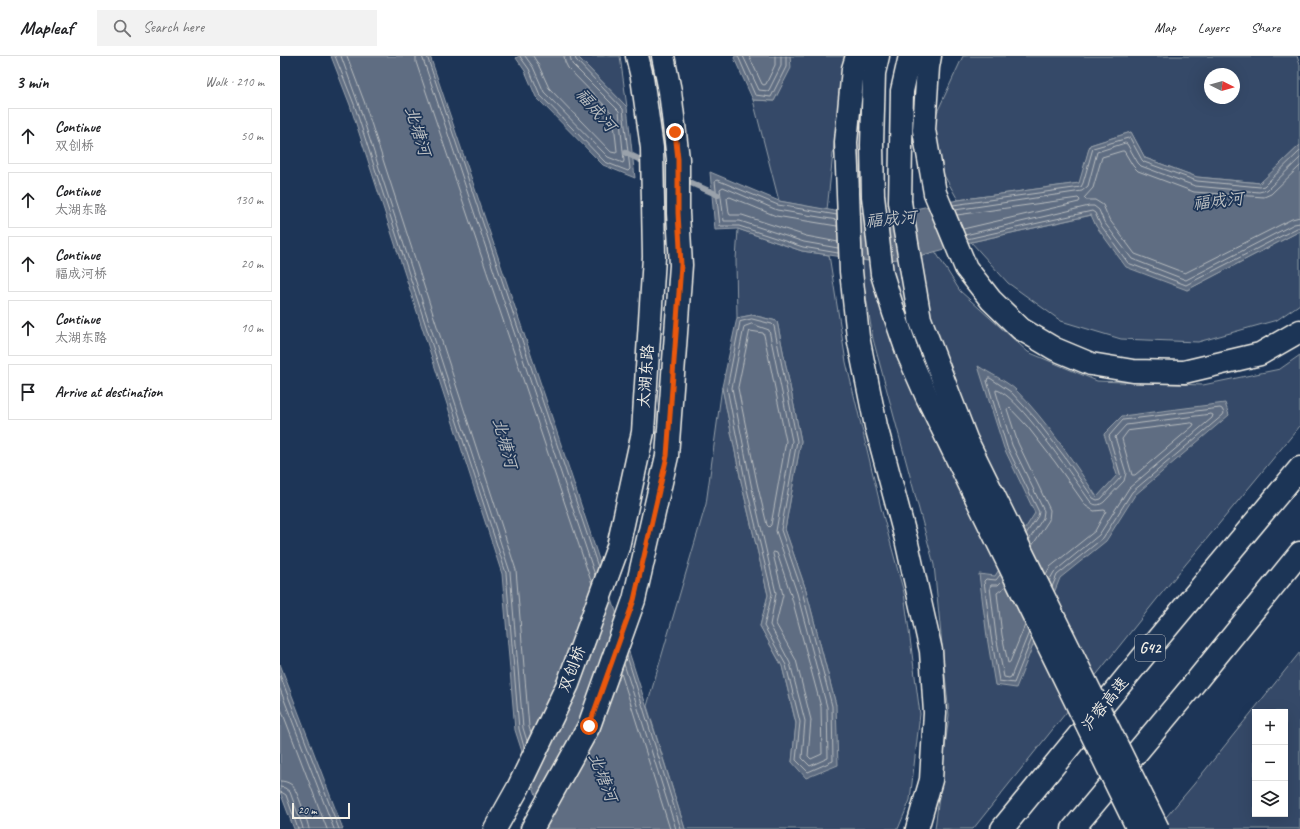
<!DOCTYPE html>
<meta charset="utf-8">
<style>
body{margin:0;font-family:Caveat,"LXGW WenKai TC",sans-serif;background:#f2f2f2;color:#202124}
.controls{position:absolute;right:12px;bottom:12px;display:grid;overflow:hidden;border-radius:0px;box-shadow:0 4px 16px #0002}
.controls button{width:36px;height:36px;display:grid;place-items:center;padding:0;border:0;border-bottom:1px solid #e0e0e0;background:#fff;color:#202124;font:20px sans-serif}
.compass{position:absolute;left:924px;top:12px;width:36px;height:36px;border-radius:50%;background:#fff;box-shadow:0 4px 16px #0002;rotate:95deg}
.scale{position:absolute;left:12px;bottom:10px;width:58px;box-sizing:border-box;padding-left:4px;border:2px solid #f4f1e8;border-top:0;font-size:11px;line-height:14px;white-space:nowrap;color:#f4f1e8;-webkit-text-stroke:3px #1d3557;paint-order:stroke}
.stop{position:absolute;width:12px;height:12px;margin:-9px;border:3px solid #ea580c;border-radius:50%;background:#fff}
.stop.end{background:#ea580c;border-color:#fff;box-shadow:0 1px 4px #0008}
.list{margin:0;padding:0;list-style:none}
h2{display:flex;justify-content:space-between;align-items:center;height:52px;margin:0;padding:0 16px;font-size:17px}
h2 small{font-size:13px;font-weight:400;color:#757577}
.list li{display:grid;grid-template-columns:26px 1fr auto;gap:12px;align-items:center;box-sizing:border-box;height:56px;margin:0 8px 8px;padding:0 8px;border:1px solid #e0e0e0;border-radius:0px}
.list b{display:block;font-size:15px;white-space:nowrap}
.list p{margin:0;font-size:13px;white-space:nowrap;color:#757577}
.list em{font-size:13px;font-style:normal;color:#757577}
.icon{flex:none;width:22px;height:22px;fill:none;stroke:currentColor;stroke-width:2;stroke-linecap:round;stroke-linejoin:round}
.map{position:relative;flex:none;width:1020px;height:773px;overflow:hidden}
header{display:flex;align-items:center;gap:24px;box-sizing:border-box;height:56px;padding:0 20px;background:#fff;border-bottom:1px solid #e0e0e0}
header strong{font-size:19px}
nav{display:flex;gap:22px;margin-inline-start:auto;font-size:14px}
.search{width:280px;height:36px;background:#f2f2f2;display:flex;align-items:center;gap:10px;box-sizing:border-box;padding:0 14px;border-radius:0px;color:#757577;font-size:15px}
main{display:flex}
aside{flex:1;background:#fff}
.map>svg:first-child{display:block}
.green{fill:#354a67;stroke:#949ea8;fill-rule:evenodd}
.water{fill:#5e6d82;stroke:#9aa2ab}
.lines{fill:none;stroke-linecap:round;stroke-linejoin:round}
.shore{stroke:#b8bcbf;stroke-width:1}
.stream{stroke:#9aa2ab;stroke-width:6}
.secondary-casing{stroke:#f4f1e8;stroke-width:25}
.highway-casing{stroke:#f4f1e8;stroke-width:25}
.secondary{stroke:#1d3557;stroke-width:22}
.highway{stroke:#1d3557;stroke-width:22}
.highway-bridge-casing{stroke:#f4f1e8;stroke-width:25;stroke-linecap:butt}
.highway-bridge{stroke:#1d3557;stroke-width:22}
.route{stroke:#ea580c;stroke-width:5}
.labels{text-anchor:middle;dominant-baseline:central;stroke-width:3.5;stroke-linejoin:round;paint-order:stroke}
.shield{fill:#1d3557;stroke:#b4b9bc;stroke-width:1}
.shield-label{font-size:15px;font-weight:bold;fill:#f4f1e8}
.street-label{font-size:16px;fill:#f4f1e8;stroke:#1d3557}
.water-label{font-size:17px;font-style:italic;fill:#c0c3c4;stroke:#1d3557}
</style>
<header>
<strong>Mapleaf</strong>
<div class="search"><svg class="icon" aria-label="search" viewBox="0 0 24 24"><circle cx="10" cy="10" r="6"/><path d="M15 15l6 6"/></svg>Search here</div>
<nav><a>Map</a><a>Layers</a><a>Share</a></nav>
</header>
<main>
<aside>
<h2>3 min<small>Walk · 210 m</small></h2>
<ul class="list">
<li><svg class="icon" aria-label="ahead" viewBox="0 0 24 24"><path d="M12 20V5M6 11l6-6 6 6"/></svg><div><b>Continue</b><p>双创桥</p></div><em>50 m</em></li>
<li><svg class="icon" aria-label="ahead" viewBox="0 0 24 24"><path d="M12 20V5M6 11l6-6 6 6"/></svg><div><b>Continue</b><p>太湖东路</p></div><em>130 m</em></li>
<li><svg class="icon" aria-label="ahead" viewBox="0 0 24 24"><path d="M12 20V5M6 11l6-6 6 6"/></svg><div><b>Continue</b><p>福成河桥</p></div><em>20 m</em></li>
<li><svg class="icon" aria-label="ahead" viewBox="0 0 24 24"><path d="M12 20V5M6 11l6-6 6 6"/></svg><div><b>Continue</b><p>太湖东路</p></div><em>10 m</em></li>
<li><svg class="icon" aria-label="arrive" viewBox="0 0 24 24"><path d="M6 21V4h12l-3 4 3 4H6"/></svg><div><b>Arrive at destination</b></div></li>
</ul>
</aside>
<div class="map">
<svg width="1020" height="773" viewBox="0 0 1020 773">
<rect width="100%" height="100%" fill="#1d3557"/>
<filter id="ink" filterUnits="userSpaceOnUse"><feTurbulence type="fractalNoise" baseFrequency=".025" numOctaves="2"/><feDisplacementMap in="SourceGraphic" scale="8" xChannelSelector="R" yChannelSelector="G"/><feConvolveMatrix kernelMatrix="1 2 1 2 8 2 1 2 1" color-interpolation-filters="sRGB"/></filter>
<g filter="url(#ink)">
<g class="green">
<polygon points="297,0 340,0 347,51"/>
<polygon points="510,0 566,0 562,12 547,154 499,145 473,44 494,45 510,12"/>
<path d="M683 0H1017L1020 9V89L981 127 917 121 865 102 851 76 810 89 800 127 678 144 660 112 654 63ZM930 18H954V42H930Z"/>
<polygon points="812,159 816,170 907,234 1020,175 1020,248 997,264 918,286 841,283 781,265 728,227 691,186"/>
<polygon points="458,173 522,195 549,199 566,306 601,452 624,537 640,658 630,744 618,773 405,773 367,650 426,448 442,331 462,430 488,539 480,570 502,610 516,668 512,706 556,649 526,534 505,473 521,385 497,265 472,259 457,262 456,204"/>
<polygon points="655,195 680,235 748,296 817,325 923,329 1000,313 1020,299 1020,370 877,543 693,773 655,773 669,659 654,509 593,283 580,204 597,206 643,199"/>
<path d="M1020 596V773H876L914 728ZM975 656H1005V758H975Z"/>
</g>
<g class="water">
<path d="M51 0H150C237 257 325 514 405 773H267L235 674 222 518 70 49Z"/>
<polygon points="239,0 297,0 347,51 355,122 323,109 256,41 245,15 236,2"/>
<polygon points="455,0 510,0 511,12 494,45 473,44 454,2"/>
<polygon points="851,76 865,102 917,121 980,127 1020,89 1020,175 907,234 846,211 816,170 811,159 691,186 643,199 597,206 522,195 458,173 435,174 430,116 499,145 555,155 611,158 678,144 799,127 810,89"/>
<polygon points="472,259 497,265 521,385 505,473 526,534 556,649 558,709 526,722 512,706 516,667 502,610 480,570 488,539 462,430 442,331 457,262"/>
<path d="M698 310C709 317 726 325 735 333 767 365 792 404 817 441L837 419 824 378 842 360 945 347 949 359 855 439 826 485 780 522 736 632 715 629 707 581 699 518 715 520 755 457 724 392Z"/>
<polygon points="0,608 63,773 14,773 0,736"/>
</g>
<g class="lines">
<g class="shore">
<polyline points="55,0 74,48 226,517 239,673 244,691"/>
<polyline points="61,0 78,47 230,516 243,672 247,685"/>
<polyline points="67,0 84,45 236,514 249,671 251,677"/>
<polyline points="136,0 136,6 312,528"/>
<polyline points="142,0 315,519"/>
<polyline points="147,0 318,511"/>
<polyline points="240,0 241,2 249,13 260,39 325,106 348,115 350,113 343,53 296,4 295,0"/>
<polyline points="245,0 253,11 264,36 328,101 343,107 344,105 339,55 292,8 290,0"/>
<polyline points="253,0 258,8 269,32 331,96 336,97 337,95 333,58 288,12 285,6 284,0"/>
<polyline points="458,0 475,39 491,41 506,11 506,0"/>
<polyline points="463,0 479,34 488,35 489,34 501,10 501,0"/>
<polyline points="469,0 482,28 484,29 486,28 495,9 495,0"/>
<polyline points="1020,110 991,138 984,141 914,136 858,115 853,110 844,95 842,95 822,101 813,132 804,142 806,144 815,144 823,149 829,163 855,198 905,217 1012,163 1020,161"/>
<polyline points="673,149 801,131 803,127 813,92 848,82 850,82 862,104 864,106 917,125 980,131 984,130 1020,95"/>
<polyline points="675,154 802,135 808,130 817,96 845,87 847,88 858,107 861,110 915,130 979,136 987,134 1020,102"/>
<polyline points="557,159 498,149 437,124 435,125 440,170 459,170 523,191 558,197"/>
<polyline points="677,159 798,142 800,144 799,146 683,173"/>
<polyline points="557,164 497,154 443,131 440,133 444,165 460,165 524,186 558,192"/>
<polyline points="557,170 496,160 450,141 447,142 449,157 450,159 462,159 526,180 558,186"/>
<polyline points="685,179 809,150 814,150 819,154 824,166 852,203 906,224 1014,168 1020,167"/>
<polyline points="687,183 812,155 815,157 820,168 848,207 906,229 1017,172 1020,172"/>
<polygon points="472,263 492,268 494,270 517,385 501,474 522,535 552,650 553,705 528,716 516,704 520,666 506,609 484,570 492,538 466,429 447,332 460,266"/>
<polygon points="472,268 489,274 512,385 496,475 517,537 547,651 548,702 530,710 522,702 525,665 510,607 490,569 496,537 471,428 452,332 464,271"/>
<polygon points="470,275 483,277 484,279 506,385 491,469 489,471 487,469 477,427 458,332"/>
<polygon points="912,367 914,368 913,370 855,419 852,419 842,383 848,375"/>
<polyline points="746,478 758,460 759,456 727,391 707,325 708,322 710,322 731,336 755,362 784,400 813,442 817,444 821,443 841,421 829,380 843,364 940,352 942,353 944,357 943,359 852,436 823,482 777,519 772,531"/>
<path d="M749 484 763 462 764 455 732 389 716 336V334C736 336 796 426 810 445 814 450 819 450 824 446L844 425 846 417 835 381 846 369 931 358 933 359 932 362 849 432 819 479 774 516 769 525"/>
<polyline points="752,490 769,464 770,454 738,387 727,353 729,351 747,370 775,406 806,450 814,455 824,454 826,455 815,475 770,511 766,518"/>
<polygon points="494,496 497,497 511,539 541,651 542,698 531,703 528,700 531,664 516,604 496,568 503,539 493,498"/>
<polyline points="720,519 716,524 706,523 704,525 711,580 719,625 734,627 752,582"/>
<polyline points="723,524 718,529 711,529 710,531 716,580 724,621 729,622 731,621 749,576"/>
<polyline points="726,530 717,537 722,579 728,607 730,606 745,569"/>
<polyline points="347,600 401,773"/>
<polyline points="344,608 396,773"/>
<polyline points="341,617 390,773"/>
<polyline points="0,619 59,773"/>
<polyline points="0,633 54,773"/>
<polyline points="0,650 47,773"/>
<path d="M0 725C4 725 8 726 12 729 17 734 28 766 29 773"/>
<polyline points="0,731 5,732 10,736 22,769 23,773"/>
<polyline points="0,736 3,737 6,739 18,773"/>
</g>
<g class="stream">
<polyline points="346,97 369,108"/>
<polyline points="402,123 438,139"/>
</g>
<defs>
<g id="secondary">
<polyline points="215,773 238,732 288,628 338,491 363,376 374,201 372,92 362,21 357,0"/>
<polyline points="252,773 309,670 354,544 387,400 401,209 398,157 398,103 390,35 383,0"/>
</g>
<g id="highway">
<polyline points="577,0 573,13 566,86 571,215 578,281 596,370 626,483 651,595 655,657 651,724 637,773"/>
<polyline points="650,0 648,11 644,74 655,137 686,212 711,244 741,273 775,293 811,308 853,315 904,316 980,298 1020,275"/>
<polyline points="593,140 592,89 594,17 598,0"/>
<polyline points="620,146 622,35 630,0"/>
<polyline points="722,773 871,591 1020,412"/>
<polyline points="793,773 913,629 1020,497"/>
</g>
</defs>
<use href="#secondary" class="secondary-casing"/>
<use href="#highway" class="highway-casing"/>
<use href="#secondary" class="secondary"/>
<use href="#highway" class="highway"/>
<defs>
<g id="highway-bridge">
<polyline points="593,140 602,218 614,257 628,298 647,341 858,773"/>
<polyline points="620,146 640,263 686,383 878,773"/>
</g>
</defs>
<use href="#highway-bridge" class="highway-bridge-casing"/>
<use href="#highway-bridge" class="highway-bridge"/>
</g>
</g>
<g class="lines" filter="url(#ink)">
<polyline class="route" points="309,670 354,544 387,400 401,209 398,157 398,103 395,76"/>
</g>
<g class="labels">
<rect class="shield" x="855" y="579" width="30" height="26" rx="3"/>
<g class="shield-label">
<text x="870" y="592">G42</text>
</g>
<g class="street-label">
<text transform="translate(366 320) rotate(-86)">太湖东路</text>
<text transform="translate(292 613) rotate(-69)">双创桥</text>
<text transform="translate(825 648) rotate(-51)">沪蓉高速</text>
</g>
<g class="water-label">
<text transform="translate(316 54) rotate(49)">福成河</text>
<text transform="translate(138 75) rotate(73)">北塘河</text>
<text transform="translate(938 145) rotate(-6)">福成河</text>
<text transform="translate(611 163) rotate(-5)">福成河</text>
<text transform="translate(225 387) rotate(75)">北塘河</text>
<text transform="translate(323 721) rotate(69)">北塘河</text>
</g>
</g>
</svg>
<div class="controls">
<button>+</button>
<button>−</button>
<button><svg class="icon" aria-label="layers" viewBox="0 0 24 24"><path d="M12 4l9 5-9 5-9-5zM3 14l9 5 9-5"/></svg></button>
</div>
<svg class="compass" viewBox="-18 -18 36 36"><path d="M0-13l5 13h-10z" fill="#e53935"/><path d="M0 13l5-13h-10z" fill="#757577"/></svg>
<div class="scale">20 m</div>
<div class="stop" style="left:309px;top:670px"></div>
<div class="stop end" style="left:395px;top:76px"></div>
</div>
</main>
